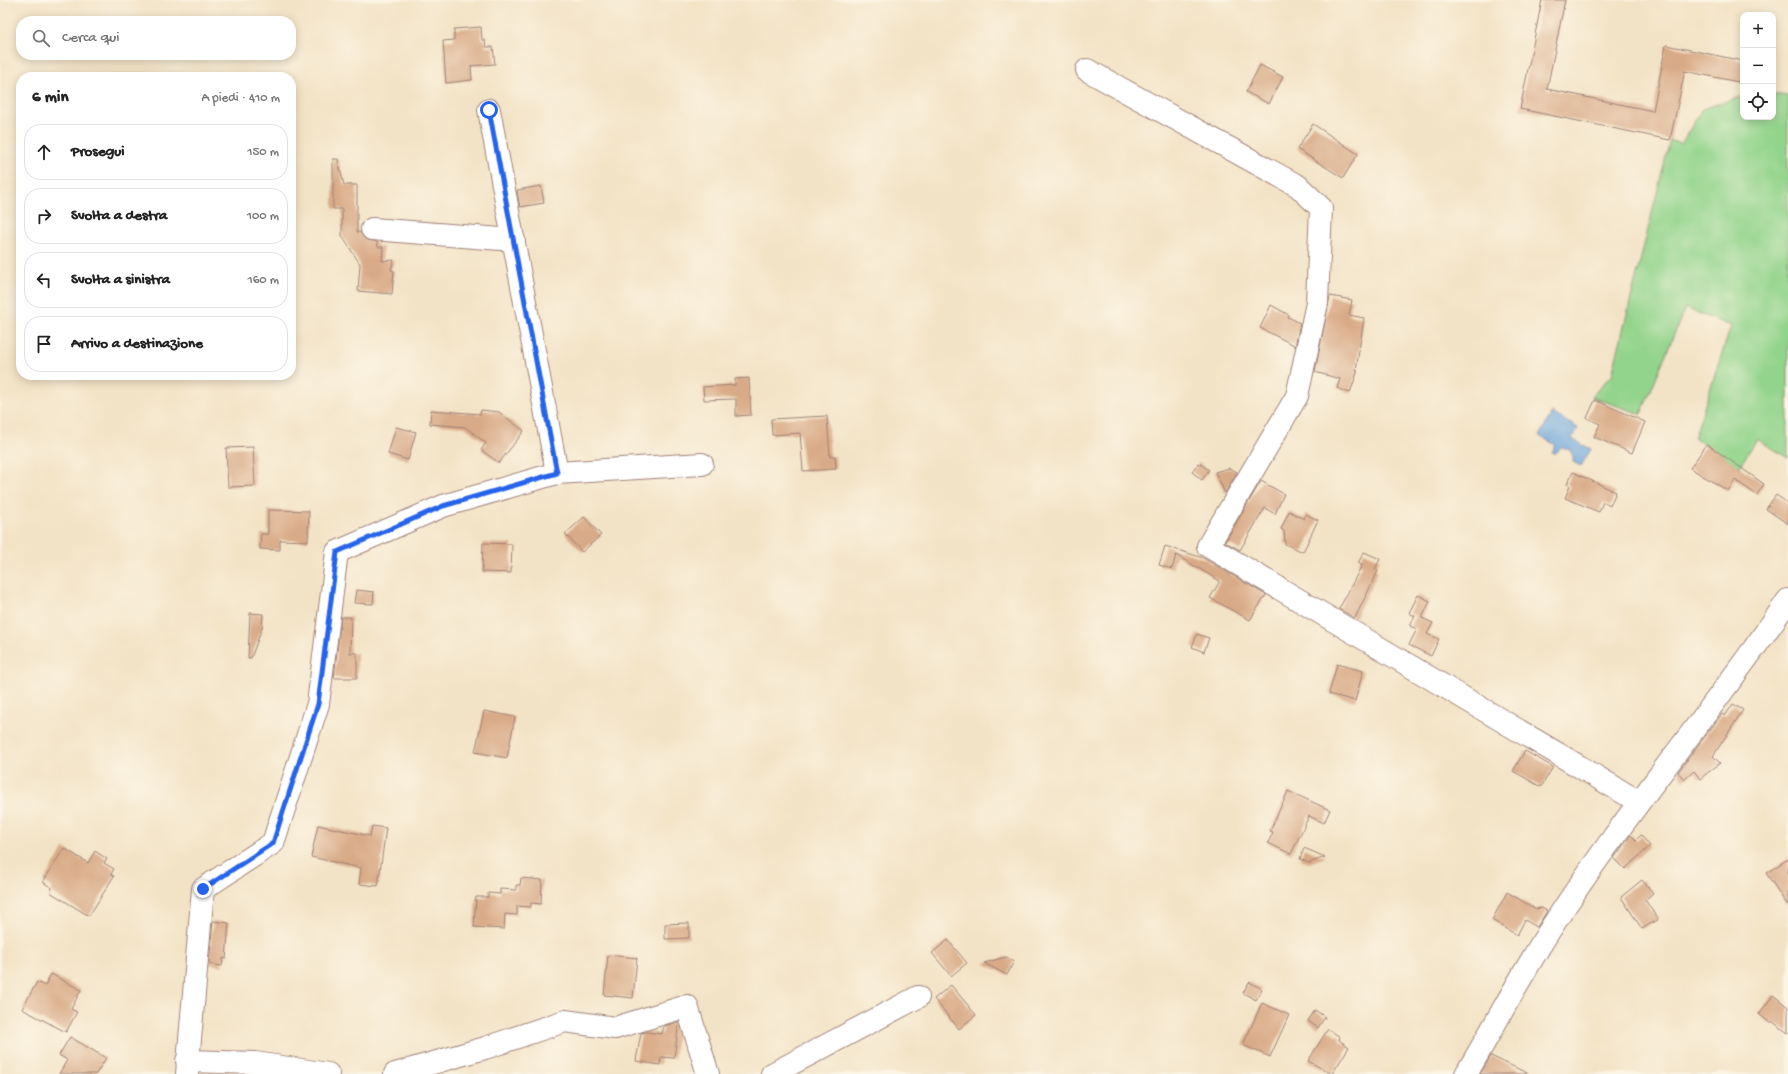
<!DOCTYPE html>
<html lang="it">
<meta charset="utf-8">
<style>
body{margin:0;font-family:"Gochi Hand",sans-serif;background:#f6f6f6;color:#222}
.controls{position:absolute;right:12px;top:12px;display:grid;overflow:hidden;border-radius:8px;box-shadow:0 2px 10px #0003}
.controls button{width:36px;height:36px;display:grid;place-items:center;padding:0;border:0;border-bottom:1px solid #e0e0e0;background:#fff;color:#222;font:20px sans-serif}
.stop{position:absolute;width:12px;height:12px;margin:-9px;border:3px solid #2563eb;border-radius:50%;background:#fff}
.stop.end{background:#2563eb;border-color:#fff;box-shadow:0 1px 4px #0008}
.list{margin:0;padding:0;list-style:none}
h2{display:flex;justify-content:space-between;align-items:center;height:52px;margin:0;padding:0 16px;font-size:17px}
h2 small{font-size:13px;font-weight:400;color:#767676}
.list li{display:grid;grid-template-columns:26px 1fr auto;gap:12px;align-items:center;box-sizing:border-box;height:56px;margin:0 8px 8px;padding:0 8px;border:1px solid #e0e0e0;border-radius:16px}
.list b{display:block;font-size:15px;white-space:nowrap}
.list em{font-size:13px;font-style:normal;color:#767676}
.icon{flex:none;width:22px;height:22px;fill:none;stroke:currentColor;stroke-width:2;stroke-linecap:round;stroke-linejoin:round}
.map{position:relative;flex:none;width:1788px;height:1074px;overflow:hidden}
.search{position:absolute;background:#fff;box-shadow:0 2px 10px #0003;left:16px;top:16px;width:280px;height:44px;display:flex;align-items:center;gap:10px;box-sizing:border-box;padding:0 14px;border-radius:16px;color:#767676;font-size:15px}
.panel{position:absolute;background:#fff;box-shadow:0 2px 10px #0003;left:16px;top:72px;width:280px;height:308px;border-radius:16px}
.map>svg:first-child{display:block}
.green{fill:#93d48c;stroke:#6e7a5c}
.water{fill:#6da5dc;stroke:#5c6284}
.building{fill:#d9aa87}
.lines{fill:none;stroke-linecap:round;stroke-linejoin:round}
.minor-casing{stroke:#9e8178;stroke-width:24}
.minor{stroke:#fff;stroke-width:22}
.route{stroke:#2563eb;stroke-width:5}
</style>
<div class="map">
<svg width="1788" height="1074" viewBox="0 0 1788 1074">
<rect width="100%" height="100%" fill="#fcf5e5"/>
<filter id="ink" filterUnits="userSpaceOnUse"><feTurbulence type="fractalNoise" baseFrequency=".025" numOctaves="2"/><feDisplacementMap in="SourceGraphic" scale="8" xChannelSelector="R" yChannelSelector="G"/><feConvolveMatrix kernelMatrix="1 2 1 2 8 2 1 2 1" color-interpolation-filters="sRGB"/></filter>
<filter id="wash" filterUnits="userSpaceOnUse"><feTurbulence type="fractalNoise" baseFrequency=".012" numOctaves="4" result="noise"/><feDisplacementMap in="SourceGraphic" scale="16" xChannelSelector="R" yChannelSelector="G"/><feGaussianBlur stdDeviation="0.9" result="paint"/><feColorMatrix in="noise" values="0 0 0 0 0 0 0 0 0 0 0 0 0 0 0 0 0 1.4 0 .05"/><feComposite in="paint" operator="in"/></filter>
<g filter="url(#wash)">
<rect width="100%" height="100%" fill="#f3e3c6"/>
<polygon class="green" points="1773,94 1788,96 1788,458 1757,439 1739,467 1694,438 1731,326 1685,308 1641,414 1591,397 1612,375 1670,140 1681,144 1702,109 1743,96 1743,117 1773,117"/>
<polygon class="water" points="1552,413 1578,428 1572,439 1591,449 1581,466 1573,462 1573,456 1570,450 1561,448 1555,454 1552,452 1556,445 1539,436"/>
<g id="blocks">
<g class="building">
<polygon points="1542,0 1565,0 1547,89 1653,111 1666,45 1743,61 1743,83 1685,71 1670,140 1520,109"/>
<polygon points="481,27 482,40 485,40 486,47 493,47 495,64 471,66 472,80 446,83 443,41 454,40 454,29"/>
<polygon points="1260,65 1283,77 1269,104 1246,92"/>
<polygon points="1313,124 1358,154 1343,178 1297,149"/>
<polygon points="333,159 338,159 344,185 357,185 357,232 360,232 365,239 377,242 378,247 383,247 382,261 394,260 391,270 394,271 392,294 358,291 360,264 342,236 342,209 333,209"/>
<polygon points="541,186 544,203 520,207 517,190"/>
<polygon points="1330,296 1352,300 1349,315 1364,318 1356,370 1358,370 1350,393 1337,388 1340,379 1315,372"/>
<polygon points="1271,305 1289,315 1288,317 1300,323 1295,347 1294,345 1260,328"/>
<polygon points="749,378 751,415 736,416 736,399 704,400 703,387 735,385 735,379"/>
<polygon points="1595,400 1645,422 1632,453 1594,437 1600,424 1587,418"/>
<polygon points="431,410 480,414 481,410 499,412 524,431 499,463 481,450 486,443 465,427 430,424"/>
<polygon points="827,416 830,457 835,456 836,469 803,471 800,433 772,435 771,419"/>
<polygon points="396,427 416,432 408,460 388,454"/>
<polygon points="1707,444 1764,484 1757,495 1735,480 1728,491 1690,468"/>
<polygon points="253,447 255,486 228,487 226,448"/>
<polygon points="1199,463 1209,470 1202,480 1192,472"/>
<polygon points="1229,468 1237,472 1225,493 1215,472"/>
<polygon points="1573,472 1616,492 1610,506 1603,502 1599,512 1565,498 1570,486 1567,484"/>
<polygon points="1261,481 1284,494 1275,514 1265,508 1240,550 1225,542"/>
<polygon points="1776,495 1788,503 1788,524 1766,509"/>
<polygon points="268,510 309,511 308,541 280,540 280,550 260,549 261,534 268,534"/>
<polygon points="1289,511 1304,519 1306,514 1318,520 1303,552 1285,544 1284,531 1281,529"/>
<polygon points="584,517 601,535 582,552 565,534"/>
<polygon points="483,543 512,544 511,573 482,572"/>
<polygon points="1165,546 1203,558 1266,595 1250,620 1210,598 1220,581 1176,555 1172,569 1159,565"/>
<polygon points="1364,552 1380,559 1375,569 1378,571 1355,618 1339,609 1362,565 1358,563"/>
<polygon points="356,590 374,592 373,604 354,603"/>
<polygon points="1418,595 1430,601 1422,618 1433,623 1427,634 1439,639 1431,656 1409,645 1417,629 1410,626 1415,616 1409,613"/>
<polygon points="250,613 263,614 262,628 251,658 248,658"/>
<polygon points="341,617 351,617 350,653 357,653 357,678 334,678"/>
<polygon points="1197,634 1209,638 1204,652 1192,647"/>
<polygon points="1337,664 1363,671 1355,701 1329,694"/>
<polygon points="1733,704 1743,710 1713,756 1720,763 1700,779 1694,771 1684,780 1678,772 1722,714 1725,716"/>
<polygon points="484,711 515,717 507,758 475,752"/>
<polygon points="1525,751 1553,767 1541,787 1513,771"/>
<polygon points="1288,791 1330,810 1324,823 1309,816 1291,854 1268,843 1273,832 1270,831"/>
<polygon points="318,825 370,836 372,826 386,828 378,886 359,884 361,868 311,857"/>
<polygon points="1631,835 1636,840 1641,835 1650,846 1625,869 1614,858"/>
<polygon points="64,848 88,863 95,851 107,859 104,863 114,869 111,874 114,876 89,916 50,892 52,888 43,882"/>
<polygon points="1304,848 1325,857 1309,863 1300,859"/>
<polygon points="1788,859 1788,906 1766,873"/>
<polygon points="521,878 542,880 541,904 531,903 531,907 517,906 517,915 505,914 504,929 474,927 476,897 488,897 488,893 500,894 500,889 516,890 516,885 520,885"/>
<polygon points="1642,880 1653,893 1645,900 1658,919 1642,929 1621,897"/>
<polygon points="1507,892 1536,909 1542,908 1547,911 1537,927 1525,920 1517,935 1492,920"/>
<polygon points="213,921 229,923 226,959 223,958 222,966 209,964"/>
<polygon points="689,923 689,938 665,939 665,924"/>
<polygon points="948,940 967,963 951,976 932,953"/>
<polygon points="608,955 637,958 633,998 604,995"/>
<polygon points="1006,957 1014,961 1007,975 984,963"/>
<polygon points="51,974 81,990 71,1009 77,1012 66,1032 22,1009 37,982 45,986"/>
<polygon points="1249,982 1262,989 1256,1000 1243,993"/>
<polygon points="951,985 976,1015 959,1029 934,999"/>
<polygon points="1773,995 1788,1007 1788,1033 1773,1022 1771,1024 1759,1014"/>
<polygon points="1262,1003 1289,1015 1270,1057 1243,1045"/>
<polygon points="1315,1010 1325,1017 1318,1028 1308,1021"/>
<polygon points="679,1022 674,1058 661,1057 660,1065 636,1061 641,1033 646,1032 662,1034 664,1026"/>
<polygon points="1328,1029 1340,1037 1339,1040 1349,1047 1332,1074 1308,1061"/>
<polygon points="70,1037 106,1058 96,1074 59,1074 67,1060 59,1055"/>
<polygon points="1491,1056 1529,1074 1480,1074"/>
</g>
</g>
</g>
<g filter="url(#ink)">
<use href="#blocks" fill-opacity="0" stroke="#9e8178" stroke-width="1"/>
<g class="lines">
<defs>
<g id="minor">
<polyline points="1087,70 1298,186 1321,208 1317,303 1297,396 1208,546 1639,802"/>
<polyline points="489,110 557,473"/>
<polyline points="372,229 514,240"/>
<polyline points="187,1061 255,1063 328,1074"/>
<polyline points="187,1074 203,889 273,843 318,704 337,552 443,506 557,473 702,464"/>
<polyline points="395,1074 485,1048 565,1021 615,1028 687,1006 708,1074"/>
<polyline points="772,1074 918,997"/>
<path d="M1466 1074C1495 1025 1522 973 1553 925 1625 813 1713 711 1788 600"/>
</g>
</defs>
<use href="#minor" class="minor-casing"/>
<use href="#minor" class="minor"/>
</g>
</g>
<g class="lines" filter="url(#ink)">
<polyline class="route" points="203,889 273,843 318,704 337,552 443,506 557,473 489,110"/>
</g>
</svg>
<div class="controls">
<button>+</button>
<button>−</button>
<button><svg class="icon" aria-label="locate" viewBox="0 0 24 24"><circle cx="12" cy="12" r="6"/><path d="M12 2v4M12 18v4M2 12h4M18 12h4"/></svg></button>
</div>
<div class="stop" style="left:489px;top:110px"></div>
<div class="stop end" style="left:203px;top:889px"></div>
<div class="search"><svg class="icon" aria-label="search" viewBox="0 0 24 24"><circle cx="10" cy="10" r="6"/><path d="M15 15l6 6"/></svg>Cerca qui</div>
<section class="panel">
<h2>6 min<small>A piedi · 410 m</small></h2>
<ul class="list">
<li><svg class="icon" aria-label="ahead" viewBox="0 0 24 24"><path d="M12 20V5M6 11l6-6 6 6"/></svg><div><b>Prosegui</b></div><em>150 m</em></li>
<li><svg class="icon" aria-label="right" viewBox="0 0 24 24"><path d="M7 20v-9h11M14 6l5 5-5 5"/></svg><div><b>Svolta a destra</b></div><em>100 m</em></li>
<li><svg class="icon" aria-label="left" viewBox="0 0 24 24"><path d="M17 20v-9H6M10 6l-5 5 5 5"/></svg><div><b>Svolta a sinistra</b></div><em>160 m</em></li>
<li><svg class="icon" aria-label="arrive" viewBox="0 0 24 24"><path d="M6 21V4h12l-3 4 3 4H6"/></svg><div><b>Arrivo a destinazione</b></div></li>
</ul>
</section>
</div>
